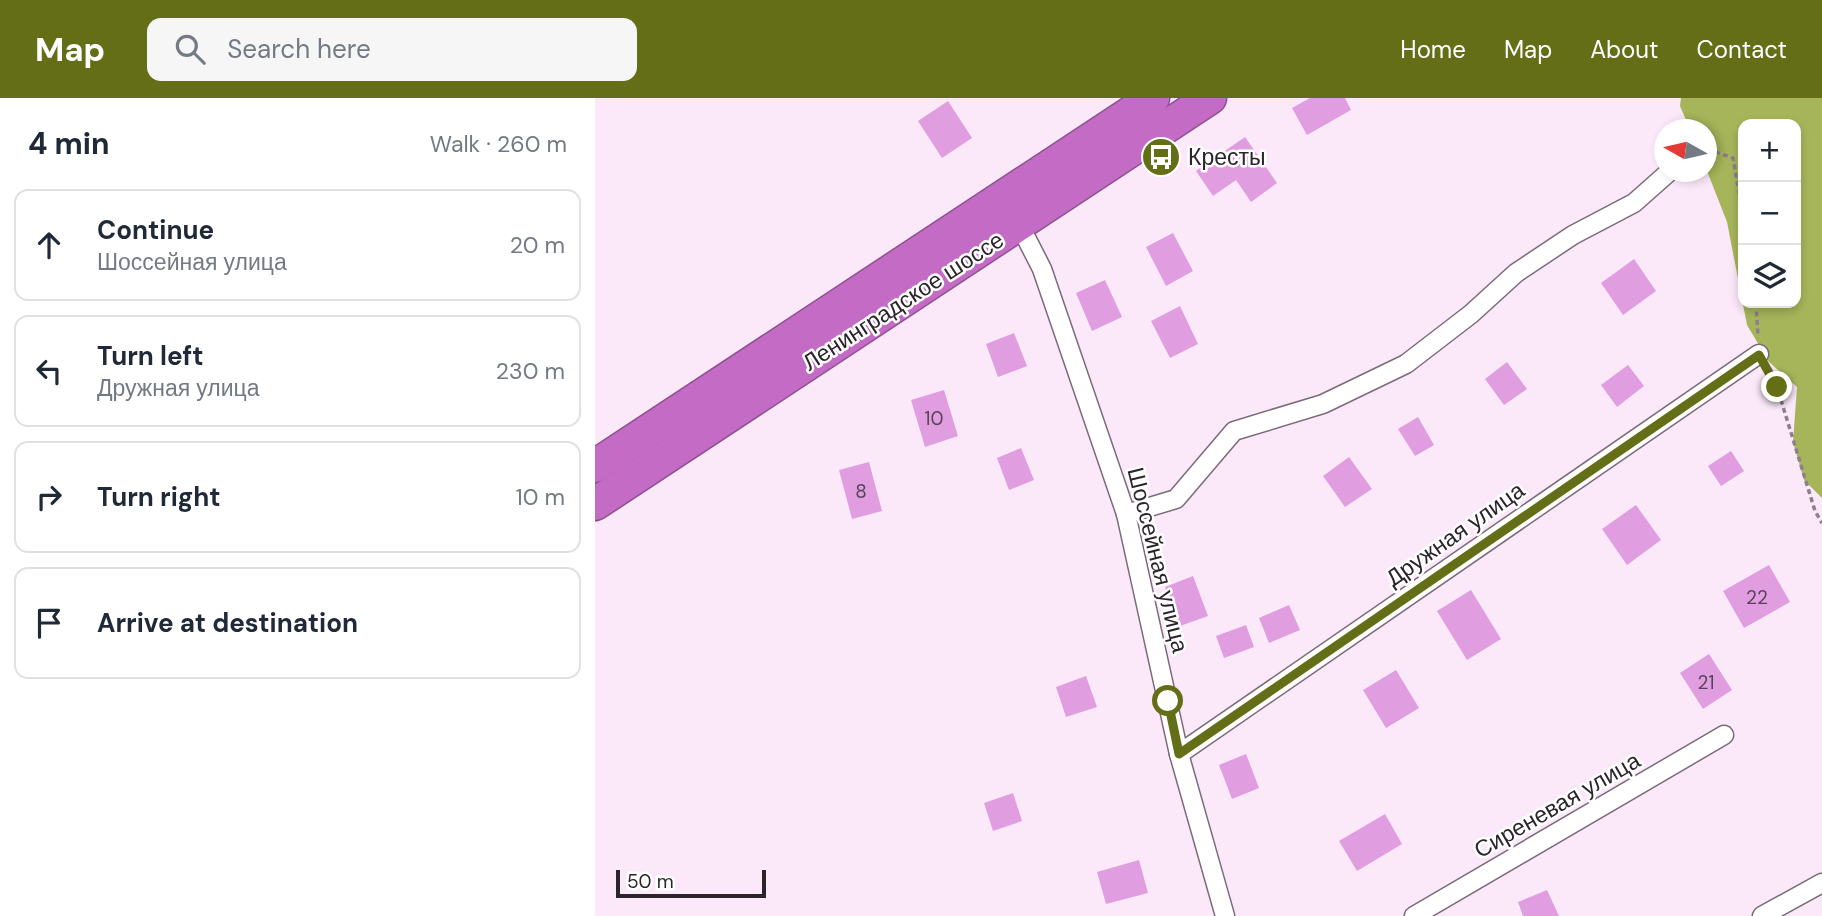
<!DOCTYPE html>
<meta charset="utf-8">
<style>
body{margin:0;font-family:"DM Sans",sans-serif;background:#f6f6f7;color:#1f2937}
.controls{position:absolute;right:21px;top:21px;display:grid;overflow:hidden;border-radius:14px;box-shadow:0 4px 10px #0003}
.controls button{width:63px;height:63px;display:grid;place-items:center;padding:0;border:0;border-bottom:2px solid #e0e1e3;background:#fff;color:#1f2937;font:35px sans-serif}
.compass{position:absolute;left:1059px;top:21px;width:63px;height:63px;border-radius:50%;background:#fff;box-shadow:0 4px 10px #0003;rotate:278deg}
.scale{position:absolute;left:21px;bottom:18px;width:150px;box-sizing:border-box;padding-left:7px;border:4px solid #2b252b;border-top:0;font-size:19px;line-height:24px;white-space:nowrap;color:#2b252b;-webkit-text-stroke:5px #fff;paint-order:stroke}
.stop{position:absolute;width:21px;height:21px;margin:-16px;border:5px solid #636e17;border-radius:50%;background:#fff}
.stop.end{background:#636e17;border-color:#fff;box-shadow:0 2px 7px #0008}
.list{margin:0;padding:0;list-style:none}
h2{display:flex;justify-content:space-between;align-items:center;height:91px;margin:0;padding:0 28px;font-size:30px}
h2 small{font-size:23px;font-weight:400;color:#747a83}
.list li{display:grid;grid-template-columns:46px 1fr auto;gap:21px;align-items:center;box-sizing:border-box;height:112px;margin:0 14px 14px;padding:0 14px;border:2px solid #e0e1e3;border-radius:14px}
.list b{display:block;font-size:26px;white-space:nowrap}
.list p{margin:0;font-size:23px;white-space:nowrap;color:#747a83}
.list em{font-size:23px;font-style:normal;color:#747a83}
.icon{flex:none;width:38px;height:38px;fill:none;stroke:currentColor;stroke-width:2;stroke-linecap:round;stroke-linejoin:round}
.map{position:relative;flex:none;width:1227px;height:818px;overflow:hidden}
header{display:flex;align-items:center;gap:42px;box-sizing:border-box;height:98px;padding:0 35px;background:#636e17;color:#fff}
header strong{font-size:33px}
nav{display:flex;gap:38px;margin-inline-start:auto;font-size:24px}
.search{width:490px;height:63px;background:#f6f6f7;display:flex;align-items:center;gap:18px;box-sizing:border-box;padding:0 24px;border-radius:14px;color:#747a83;font-size:26px}
main{display:flex}
aside{flex:1;background:#fff}
.map>svg:first-child{display:block}
.forest{fill:#a7b55a;fill-rule:evenodd}
.building{fill:#e09ddf}
.lines{fill:none;stroke-linecap:round;stroke-linejoin:round}
.street-casing{stroke:#7b6b7a;stroke-width:21}
.highway-casing{stroke:#8e528f;stroke-width:35}
.path{stroke:#8b808b;stroke-width:3.5;stroke-dasharray:5 3.5;stroke-linecap:butt}
.street{stroke:#fff;stroke-width:18}
.highway{stroke:#c46bc5;stroke-width:32}
.route{stroke:#636e17;stroke-width:9}
.labels{text-anchor:middle;dominant-baseline:central;stroke-width:5;stroke-linejoin:round;paint-order:stroke}
.number-label{font-size:19px;fill:#584358}
.poi-label{font-size:23px;fill:#2b252b;stroke:#fff;text-anchor:start}
.street-label{font-size:23px;fill:#2b252b;stroke:#fff}
</style>
<header>
<strong>Map</strong>
<div class="search"><svg class="icon" aria-label="search" viewBox="0 0 24 24"><circle cx="10" cy="10" r="6"/><path d="M15 15l6 6"/></svg>Search here</div>
<nav><a>Home</a><a>Map</a><a>About</a><a>Contact</a></nav>
</header>
<main>
<aside>
<h2>4 min<small>Walk · 260 m</small></h2>
<ul class="list">
<li><svg class="icon" aria-label="ahead" viewBox="0 0 24 24"><path d="M12 20V5M6 11l6-6 6 6"/></svg><div><b>Continue</b><p>Шоссейная улица</p></div><em>20 m</em></li>
<li><svg class="icon" aria-label="left" viewBox="0 0 24 24"><path d="M17 20v-9H6M10 6l-5 5 5 5"/></svg><div><b>Turn left</b><p>Дружная улица</p></div><em>230 m</em></li>
<li><svg class="icon" aria-label="right" viewBox="0 0 24 24"><path d="M7 20v-9h11M14 6l5 5-5 5"/></svg><div><b>Turn right</b></div><em>10 m</em></li>
<li><svg class="icon" aria-label="arrive" viewBox="0 0 24 24"><path d="M6 21V4h12l-3 4 3 4H6"/></svg><div><b>Arrive at destination</b></div></li>
</ul>
</aside>
<div class="map">
<svg width="1227" height="818" viewBox="0 0 1227 818">
<rect width="100%" height="100%" fill="#fbe9fa"/>
<path class="forest" d="M1086 0H1227V400L1209 382 1198 344 1202 289 1174 264 1152 227 1132 124 1112 73V32L1095 31 1085 8ZM1148 26H1201V205H1148Z"/>
<g class="building">
<polygon points="715,0 750,0 756,12 712,37 697,10"/>
<polygon points="353,3 377,40 347,60 323,23"/>
<polygon points="650,39 682,85 656,104 641,82 618,98 601,73"/>
<polygon points="578,135 598,173 571,188 551,149"/>
<polygon points="1039,161 1061,193 1028,217 1006,185"/>
<polygon points="510,182 527,219 497,233 481,195"/>
<polygon points="585,208 603,246 575,260 556,223"/>
<polygon points="419,235 432,268 403,279 391,246"/>
<polygon points="912,264 932,291 909,307 890,281"/>
<polygon points="1033,267 1049,288 1022,309 1006,287"/>
<polygon points="349,292 363,338 330,349 316,302"/>
<polygon points="823,319 839,347 820,358 803,331"/>
<polygon points="426,350 439,382 414,392 402,360"/>
<polygon points="1136,353 1149,373 1126,388 1113,368"/>
<polygon points="754,359 777,391 750,409 728,378"/>
<polygon points="274,364 287,413 257,421 244,372"/>
<polygon points="1041,407 1066,442 1032,467 1007,431"/>
<polygon points="1174,467 1195,504 1149,530 1128,493"/>
<polygon points="598,478 613,518 585,528 570,489"/>
<polygon points="876,492 906,541 872,562 842,513"/>
<polygon points="694,507 705,532 674,545 664,520"/>
<polygon points="651,527 659,549 629,560 621,538"/>
<polygon points="1114,556 1137,592 1108,611 1085,575"/>
<polygon points="801,572 824,610 791,630 768,592"/>
<polygon points="491,578 502,609 471,619 461,589"/>
<polygon points="651,656 664,690 637,701 624,667"/>
<polygon points="418,695 427,723 398,733 389,705"/>
<polygon points="790,716 807,746 762,773 744,743"/>
<polygon points="544,762 553,795 511,806 502,774"/>
<polygon points="952,792 964,818 928,818 923,804"/>
</g>
<g class="lines">
<defs>
<g id="street">
<polyline points="424,126 447,171 531,416 584,656 630,818"/>
<polyline points="531,416 581,401 639,333 728,306 811,266 876,216 921,175 978,137 1039,105 1074,74"/>
<polyline points="584,656 1164,256"/>
<polyline points="819,818 1129,637"/>
<polyline points="1167,818 1227,785"/>
</g>
<g id="highway">
<polyline points="0,368 558,0"/>
<polyline points="0,406 615,0"/>
</g>
</defs>
<use href="#street" class="street-casing"/>
<use href="#highway" class="highway-casing"/>
<g class="path">
<polyline points="1112,51 1138,60 1148,118"/>
<polyline points="1161,205 1163,238"/>
<polyline points="1172,271 1182,289 1220,413 1227,425"/>
</g>
<use href="#street" class="street"/>
<use href="#highway" class="highway"/>
</g>
<g class="lines">
<polyline class="route" points="573,603 584,656 1164,257 1182,289"/>
</g>
<defs>
<symbol id="bus-disc" viewBox="-11 -11 22 22"><circle r="9.5" fill="#636e17" stroke="#fff"/><path d="M-5-6H5V4H4V6H2V4H-2V6H-4V4H-5ZM-3.5-4V0h7V-4ZM-3.5 1.2v1.5H-2V1.2ZM2 1.2v1.5H3.5V1.2Z" fill="#fff"/></symbol>
</defs>
<g fill-rule="evenodd">
<use href="#bus-disc" x="544" y="37" width="44" height="44"/>
</g>
<g class="labels">
<g class="number-label">
<text x="339" y="320">10</text>
<text x="266" y="393">8</text>
<text x="1162" y="499">22</text>
<text x="1111" y="584">21</text>
</g>
<g class="poi-label">
<text x="593" y="59">Кресты</text>
</g>
<g class="street-label">
<text transform="translate(308 203) rotate(-33)">Ленинградское шоссе</text>
<text transform="translate(860 436) rotate(-35)">Дружная улица</text>
<text transform="translate(563 462) rotate(76)">Шоссейная улица</text>
<text transform="translate(962 707) rotate(-30)">Сиреневая улица</text>
</g>
</g>
</svg>
<div class="controls">
<button>+</button>
<button>−</button>
<button><svg class="icon" aria-label="layers" viewBox="0 0 24 24"><path d="M12 4l9 5-9 5-9-5zM3 14l9 5 9-5"/></svg></button>
</div>
<svg class="compass" viewBox="-18 -18 36 36"><path d="M0-13l5 13h-10z" fill="#e53935"/><path d="M0 13l5-13h-10z" fill="#747a83"/></svg>
<div class="scale">50 m</div>
<div class="stop" style="left:573px;top:603px"></div>
<div class="stop end" style="left:1182px;top:289px"></div>
</div>
</main>
